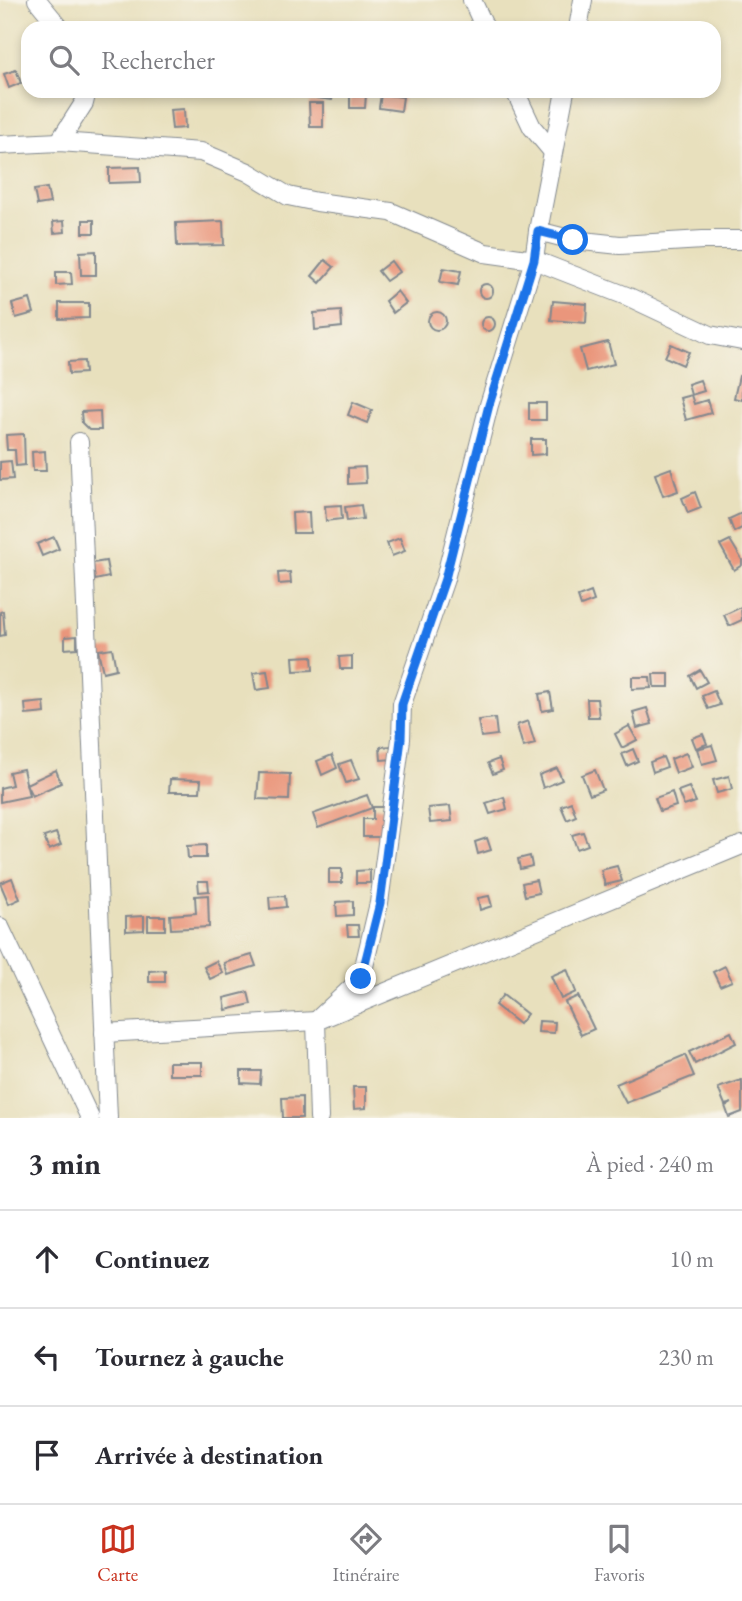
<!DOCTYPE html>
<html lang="fr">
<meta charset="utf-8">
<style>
body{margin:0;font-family:"EB Garamond",serif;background:#f7f7f7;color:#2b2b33}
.stop{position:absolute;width:21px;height:21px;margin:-16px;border:5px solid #1a73e8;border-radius:50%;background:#fff}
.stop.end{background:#1a73e8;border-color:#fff;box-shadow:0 2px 7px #0008}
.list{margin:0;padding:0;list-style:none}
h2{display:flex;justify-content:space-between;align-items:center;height:91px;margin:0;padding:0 28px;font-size:30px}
h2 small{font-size:23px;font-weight:400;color:#7c7c81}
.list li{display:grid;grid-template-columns:46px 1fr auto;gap:21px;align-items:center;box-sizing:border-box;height:98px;padding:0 28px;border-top:2px solid #e1e1e2}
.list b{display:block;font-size:26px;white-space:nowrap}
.list em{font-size:23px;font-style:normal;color:#7c7c81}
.icon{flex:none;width:38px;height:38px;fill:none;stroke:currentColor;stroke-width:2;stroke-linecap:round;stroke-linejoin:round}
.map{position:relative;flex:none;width:742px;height:1118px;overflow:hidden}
.search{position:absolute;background:#fff;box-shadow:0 4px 10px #0003;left:21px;right:21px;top:21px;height:77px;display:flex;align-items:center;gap:18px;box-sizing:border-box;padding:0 24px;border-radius:21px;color:#7c7c81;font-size:26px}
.sheet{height:385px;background:#fff}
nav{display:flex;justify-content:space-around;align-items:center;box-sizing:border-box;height:98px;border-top:2px solid #e1e1e2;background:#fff;font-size:19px;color:#7c7c81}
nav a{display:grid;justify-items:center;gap:4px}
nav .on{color:#c8321e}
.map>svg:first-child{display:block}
.building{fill:#ea967b}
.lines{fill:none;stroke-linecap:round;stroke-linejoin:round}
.minor-casing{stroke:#82888e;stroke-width:20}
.minor{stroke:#fff;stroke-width:18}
.route{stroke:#1a73e8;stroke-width:9}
</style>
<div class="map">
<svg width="742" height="1118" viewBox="0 0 742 1118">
<rect width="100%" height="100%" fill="#f7f3e8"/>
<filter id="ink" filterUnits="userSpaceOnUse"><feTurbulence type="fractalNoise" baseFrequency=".0143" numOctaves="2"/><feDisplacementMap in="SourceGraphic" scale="14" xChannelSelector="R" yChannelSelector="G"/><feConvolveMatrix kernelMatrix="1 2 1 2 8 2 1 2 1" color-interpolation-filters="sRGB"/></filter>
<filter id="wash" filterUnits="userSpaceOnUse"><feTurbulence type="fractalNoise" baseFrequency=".00686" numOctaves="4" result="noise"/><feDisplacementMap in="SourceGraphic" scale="28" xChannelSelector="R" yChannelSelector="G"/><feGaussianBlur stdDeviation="1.57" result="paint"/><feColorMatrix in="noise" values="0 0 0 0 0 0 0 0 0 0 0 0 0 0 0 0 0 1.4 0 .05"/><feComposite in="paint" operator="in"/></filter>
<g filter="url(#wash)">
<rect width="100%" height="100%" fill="#e8e0bd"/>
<g id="blocks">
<g class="building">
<polygon points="16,70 21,83 9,88 4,74"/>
<polygon points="317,91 334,91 332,100 316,98"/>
<polygon points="350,94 366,94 365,108 350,108"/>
<polygon points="381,94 403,97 401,111 379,108"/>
<polygon points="309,103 323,103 323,127 310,127"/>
<polygon points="184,109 185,128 172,129 170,110"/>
<polygon points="140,167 141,182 109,183 109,168"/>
<polygon points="47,188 50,203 37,205 34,190"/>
<rect x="83" y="220" width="11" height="13"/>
<polygon points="64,221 65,232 54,233 53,222"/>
<polygon points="223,221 224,245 177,246 176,223"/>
<polygon points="96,251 96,275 81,275 80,252"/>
<polygon points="325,260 334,267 320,283 312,276"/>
<polygon points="391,261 399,272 386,281 378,271"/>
<polygon points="443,268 461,271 458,285 440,282"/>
<polygon points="56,272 71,272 72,284 56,285"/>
<circle cx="486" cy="291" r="7"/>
<polygon points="397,291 406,303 393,313 385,301"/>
<polygon points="30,299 34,313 16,318 12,304"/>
<polygon points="553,301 587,304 586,323 551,320"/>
<polygon points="59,303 89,303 89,318 59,319"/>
<polygon points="341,311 342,327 315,330 314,313"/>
<circle cx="437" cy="321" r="9"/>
<circle cx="488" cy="324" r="7"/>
<polygon points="608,342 614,364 586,371 580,349"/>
<polygon points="671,344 689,352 683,365 665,357"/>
<polygon points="84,361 85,373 69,374 68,362"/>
<polygon points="739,376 742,377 742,400 734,398"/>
<polygon points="700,380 704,391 691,395 694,404 707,400 711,413 686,420 680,398 691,395 688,384"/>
<polygon points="353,402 372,410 367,423 348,415"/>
<rect x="529" y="403" width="17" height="17"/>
<polygon points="100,411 101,430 89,430 82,423 81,412"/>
<polygon points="24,434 25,465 16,466 15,450 7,450 6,435"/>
<polygon points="531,439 546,439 546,454 531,455"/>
<polygon points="45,451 46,471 33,471 32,452"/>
<polygon points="11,461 13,479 0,480 0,462"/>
<polygon points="365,467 366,483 348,484 348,468"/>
<polygon points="671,468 678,491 663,496 655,474"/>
<polygon points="695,492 701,508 688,513 682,498"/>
<polygon points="341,505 342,519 326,521 325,506"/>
<polygon points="361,505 363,519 347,521 345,507"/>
<polygon points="309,512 310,533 293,533 292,513"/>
<polygon points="742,513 742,528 734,532 729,519"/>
<polygon points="54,537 59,549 42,556 37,544"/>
<polygon points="400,538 405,551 392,556 387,543"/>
<polygon points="730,540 742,560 742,565 734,570 720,545"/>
<polygon points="106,561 109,577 95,580 93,563"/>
<polygon points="290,572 291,583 279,584 278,573"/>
<polygon points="591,592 594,601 581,606 578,597"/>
<polygon points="741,607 742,620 729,626 724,615"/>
<polygon points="3,611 5,635 0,636 0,612"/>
<polygon points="77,636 77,648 65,649 65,637"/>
<polygon points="112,648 116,669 103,672 98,650"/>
<polygon points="312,656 313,670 294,671 293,657"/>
<polygon points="352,656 352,669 340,669 339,657"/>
<polygon points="700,670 707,682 696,688 690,676"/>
<polygon points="267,671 270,688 256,690 253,673"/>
<polygon points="653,674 669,674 669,687 654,687"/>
<polygon points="632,677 650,677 651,688 632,689"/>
<polygon points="714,691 720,705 708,709 702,696"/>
<polygon points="550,692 553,709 542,711 539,694"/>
<polygon points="587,699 597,699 599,717 588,717"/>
<polygon points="44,702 45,713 26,715 25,704"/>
<polygon points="647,708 652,724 637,728 633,712"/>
<polygon points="495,718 497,735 481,737 478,720"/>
<polygon points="528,721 535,744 523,747 517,725"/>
<polygon points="629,726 637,740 622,748 615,734"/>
<polygon points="703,734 707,744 696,748 692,738"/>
<polygon points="712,745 717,760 702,764 697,749"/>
<polygon points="392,746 393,759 381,760 380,747"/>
<polygon points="633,749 638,761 627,766 622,754"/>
<polygon points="686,753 692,767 676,773 671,759"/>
<polygon points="332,755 337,768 322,775 317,761"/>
<polygon points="663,757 667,767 653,772 650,762"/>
<polygon points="499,759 503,770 493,774 488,763"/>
<polygon points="351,760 359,779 346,783 339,764"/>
<polygon points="557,768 562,780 543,788 539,775"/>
<polygon points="23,769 29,796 0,802 0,788 12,785 9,772"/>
<polygon points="56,770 61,783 32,796 26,784"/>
<polygon points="595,770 603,790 590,795 582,775"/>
<polygon points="259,773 290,774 289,800 257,799"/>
<polygon points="729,776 732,789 717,793 713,780"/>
<polygon points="170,779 201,780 200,792 169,792"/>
<polygon points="689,787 696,802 684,806 678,791"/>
<polygon points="672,792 676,806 660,811 655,798"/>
<polygon points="367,795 372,808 318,828 313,814"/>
<polygon points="504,797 507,809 490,814 486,803"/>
<polygon points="571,802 576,816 567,820 561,806"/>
<polygon points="450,806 452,821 430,823 428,808"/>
<polygon points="373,807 385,807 385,837 363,837 363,819 373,819"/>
<polygon points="583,832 588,845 577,849 572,835"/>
<polygon points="56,833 61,845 49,850 44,837"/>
<polygon points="487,838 491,850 478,854 475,842"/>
<polygon points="206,845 206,858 188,858 187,846"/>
<polygon points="530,856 532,866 520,869 518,859"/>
<polygon points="617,866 622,881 605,885 601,870"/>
<rect x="329" y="869" width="13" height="14"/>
<polygon points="370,870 370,883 356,883 356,871"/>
<polygon points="12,878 20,899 9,904 0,883"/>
<polygon points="536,880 539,893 525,896 522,883"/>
<polygon points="198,881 208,881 209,891 199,892"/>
<polygon points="208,895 209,927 171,929 170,915 196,913 195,896"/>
<polygon points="285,896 286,907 270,909 269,897"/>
<polygon points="489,896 492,906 480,910 478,898"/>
<polygon points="353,901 353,915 337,916 336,902"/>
<polygon points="144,916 144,930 126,931 126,917"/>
<rect x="148" y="916" width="17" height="14"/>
<polygon points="347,925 358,925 359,936 348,936"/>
<polygon points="252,955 256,966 228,975 224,963"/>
<polygon points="216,961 223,973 210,979 204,967"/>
<polygon points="725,966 732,981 720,986 713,972"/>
<polygon points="567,969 576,992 561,999 551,976"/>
<polygon points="165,970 165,982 149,982 149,971"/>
<polygon points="248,992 251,1004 226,1010 224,998"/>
<polygon points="503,995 527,1014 519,1024 495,1005"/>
<polygon points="578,996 594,1029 581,1035 565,1002"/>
<polygon points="539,1021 555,1022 554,1033 538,1032"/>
<polygon points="731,1032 736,1043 695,1064 689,1052"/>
<polygon points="685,1055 694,1076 626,1103 616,1084"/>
<rect x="169" y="1062" width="33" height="13"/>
<polygon points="241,1071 261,1071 260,1084 241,1083"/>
<polygon points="742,1080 742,1112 729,1117 725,1106 732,1103 725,1105 718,1088"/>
<polygon points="353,1087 366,1087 366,1108 354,1109"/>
<polygon points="302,1097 302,1118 283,1118 282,1098"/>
</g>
</g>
</g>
<g filter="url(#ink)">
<use href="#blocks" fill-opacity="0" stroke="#82888e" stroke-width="2"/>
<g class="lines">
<defs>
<g id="minor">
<polyline points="37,0 60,28"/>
<polyline points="472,0 485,28"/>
<polyline points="578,28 583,0"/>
<polyline points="515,91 532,127 553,152"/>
<polyline points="59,142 84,103 87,91"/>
<polyline points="0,145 59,142 201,152 248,172 288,196 317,202 391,212 485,253 534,260 629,297 710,335 742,341"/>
<polyline points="538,231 573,240 620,245 703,240 742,240"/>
<polyline points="79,442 108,1118"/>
<polyline points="0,927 90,1118"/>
<polyline points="104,1033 316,1021 742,845"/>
<polyline points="319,1118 316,1021 361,979 379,903 401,739 402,704 445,579 489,405 534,260 538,231 565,91"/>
</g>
</defs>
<use href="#minor" class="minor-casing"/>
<use href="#minor" class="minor"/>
</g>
</g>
<g class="lines" filter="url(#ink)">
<polyline class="route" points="361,979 380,903 401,739 402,704 445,579 489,405 534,260 538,231 573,240"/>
</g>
</svg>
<div class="stop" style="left:573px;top:240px"></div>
<div class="stop end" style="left:361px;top:979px"></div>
<div class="search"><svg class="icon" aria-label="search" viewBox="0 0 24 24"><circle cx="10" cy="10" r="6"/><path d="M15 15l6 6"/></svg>Rechercher</div>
</div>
<section class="sheet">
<h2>3 min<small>À pied · 240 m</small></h2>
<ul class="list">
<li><svg class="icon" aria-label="ahead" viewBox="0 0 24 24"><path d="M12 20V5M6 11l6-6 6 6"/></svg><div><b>Continuez</b></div><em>10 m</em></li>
<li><svg class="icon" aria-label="left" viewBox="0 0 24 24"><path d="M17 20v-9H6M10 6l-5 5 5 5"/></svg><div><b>Tournez à gauche</b></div><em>230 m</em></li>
<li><svg class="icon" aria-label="arrive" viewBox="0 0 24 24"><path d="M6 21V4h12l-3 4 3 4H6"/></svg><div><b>Arrivée à destination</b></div></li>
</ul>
</section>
<nav>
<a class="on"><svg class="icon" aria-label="map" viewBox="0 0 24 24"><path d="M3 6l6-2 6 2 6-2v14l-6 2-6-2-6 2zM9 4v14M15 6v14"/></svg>Carte</a>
<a><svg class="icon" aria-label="directions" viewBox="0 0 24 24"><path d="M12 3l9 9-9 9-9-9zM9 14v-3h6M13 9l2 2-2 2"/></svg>Itinéraire</a>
<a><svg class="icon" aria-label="saved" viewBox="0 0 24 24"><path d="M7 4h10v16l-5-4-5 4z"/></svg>Favoris</a>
</nav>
